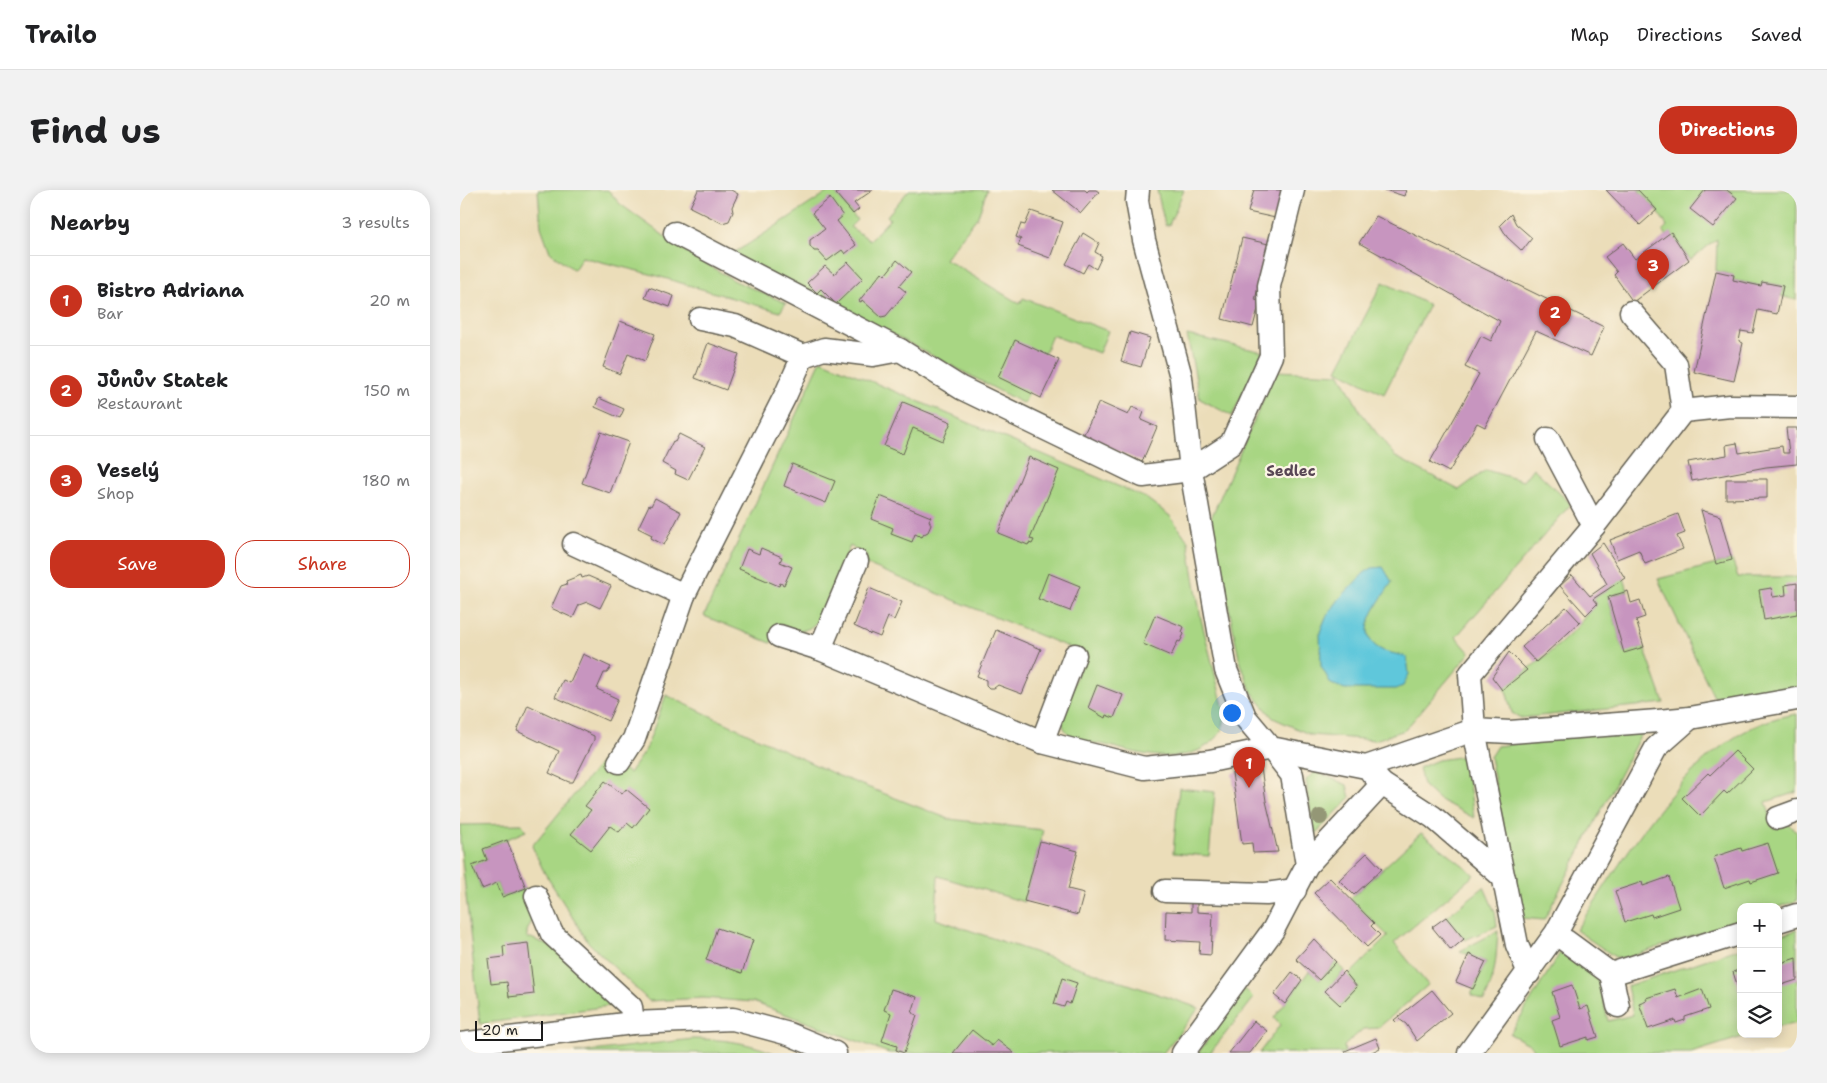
<!DOCTYPE html>
<meta charset="utf-8">
<style>
body{margin:0;font-family:"Shantell Sans",sans-serif;background:#f2f2f2;color:#202124}
.controls{position:absolute;right:15px;bottom:15px;display:grid;overflow:hidden;border-radius:10px;box-shadow:0 2px 12px #0003}
.controls button{width:45px;height:45px;display:grid;place-items:center;padding:0;border:0;border-bottom:1px solid #e0e0e0;background:#fff;color:#202124;font:25px sans-serif}
.scale{position:absolute;left:15px;bottom:12px;width:68px;box-sizing:border-box;padding-left:5px;border:2px solid #1c1c1c;border-top:0;font-size:14px;line-height:18px;white-space:nowrap;color:#1c1c1c;-webkit-text-stroke:4px #fcf5e5;paint-order:stroke}
.you{position:absolute;left:771px;top:522px;width:18px;height:18px;margin:-12px;border:4px solid #fff;border-radius:50%;background:#1a73e8;box-shadow:0 0 0 8px #1a73e833}
.badge{display:grid;place-items:center;width:32px;height:32px;border-radius:50%;background:#c8321e;color:#fff;font-size:16px;font-weight:700}
.pin{position:absolute;translate:-50% -41px;filter:drop-shadow(0 1px 2px #0008)}
.pin::after{content:'';position:absolute;top:26px;width:18px;height:15px;background:inherit;clip-path:polygon(0 0,100% 0,50% 100%)}
.list{margin:0;padding:0;list-style:none}
h2{display:flex;justify-content:space-between;align-items:center;height:65px;margin:0;padding:0 20px;font-size:21px}
h2 small{font-size:16px;font-weight:400;color:#757577}
.list li{display:grid;grid-template-columns:32px 1fr auto;gap:15px;align-items:center;box-sizing:border-box;height:90px;padding:0 20px;border-top:1px solid #e0e0e0}
.list b{display:block;font-size:19px;white-space:nowrap}
.list p{margin:0;font-size:16px;white-space:nowrap;color:#757577}
.list em{font-size:16px;font-style:normal;color:#757577}
.actions{display:flex;gap:10px;padding:15px 20px}
.actions a{flex:1;padding:11px 0;border:1px solid #c8321e;border-radius:20px;text-align:center;font-size:18px;color:#c8321e}
.actions .main{background:#c8321e;color:#fff}
.icon{flex:none;width:28px;height:28px;fill:none;stroke:currentColor;stroke-width:2;stroke-linecap:round;stroke-linejoin:round}
.map{position:relative;flex:none;width:1337px;height:863px;overflow:hidden;border-radius:20px}
header{display:flex;align-items:center;gap:30px;box-sizing:border-box;height:70px;padding:0 25px;background:#fff;border-bottom:1px solid #e0e0e0}
header strong{font-size:24px}
nav{display:flex;gap:28px;margin-inline-start:auto;font-size:18px}
.intro{display:flex;align-items:center;justify-content:space-between;box-sizing:border-box;height:120px;padding:0 30px}
h1{margin:0;font-size:35px}
.button{padding:12px 22px;border-radius:20px;background:#c8321e;color:#fff;font-size:18px;font-weight:700}
main{display:flex;gap:30px;padding:0 30px}
aside{flex:1;background:#fff;border-radius:20px;box-shadow:0 2px 12px #0003}
.map>svg:first-child{display:block}
.green{fill:#a8d683;stroke:#627950}
.water{fill:#5fc7db;stroke:#3e727c}
.building{fill:#c795bf}
.lines{fill:none;stroke-linecap:round;stroke-linejoin:round}
.minor-casing{stroke:#646053;stroke-width:25}
.minor{stroke:#fff;stroke-width:22}
.tree{fill:#949776}
.labels{text-anchor:middle;dominant-baseline:central;stroke-width:4.5;stroke-linejoin:round;paint-order:stroke}
.quarter-label{font-size:15px;font-weight:bold;fill:#584655;stroke:#fcf5e5}
</style>
<header>
<strong>Trailo</strong>
<nav><a>Map</a><a>Directions</a><a>Saved</a></nav>
</header>
<div class="intro"><h1>Find us</h1><a class="button">Directions</a></div>
<main>
<aside>
<h2>Nearby<small>3 results</small></h2>
<ul class="list">
<li><span class="badge">1</span><div><b>Bistro Adriana</b><p>Bar</p></div><em>20 m</em></li>
<li><span class="badge">2</span><div><b>Jůnův Statek</b><p>Restaurant</p></div><em>150 m</em></li>
<li><span class="badge">3</span><div><b>Veselý</b><p>Shop</p></div><em>180 m</em></li>
</ul>
<div class="actions"><a class="main">Save</a><a>Share</a></div>
</aside>
<div class="map">
<svg width="1337" height="863" viewBox="0 0 1337 863">
<rect width="100%" height="100%" fill="#fcf5e5"/>
<filter id="ink" filterUnits="userSpaceOnUse"><feTurbulence type="fractalNoise" baseFrequency=".02" numOctaves="2"/><feDisplacementMap in="SourceGraphic" scale="10" xChannelSelector="R" yChannelSelector="G"/><feConvolveMatrix kernelMatrix="1 2 1 2 8 2 1 2 1" color-interpolation-filters="sRGB"/></filter>
<filter id="wash" filterUnits="userSpaceOnUse"><feTurbulence type="fractalNoise" baseFrequency=".0096" numOctaves="4" result="noise"/><feDisplacementMap in="SourceGraphic" scale="20" xChannelSelector="R" yChannelSelector="G"/><feGaussianBlur stdDeviation="1.12" result="paint"/><feColorMatrix in="noise" values="0 0 0 0 0 0 0 0 0 0 0 0 0 0 0 0 0 1.4 0 .05"/><feComposite in="paint" operator="in"/></filter>
<g filter="url(#wash)">
<rect width="100%" height="100%" fill="#ebddb9"/>
<g class="green">
<polygon points="78,0 148,0 160,14 225,61 275,91 326,113 320,122 194,85 122,67 114,80 90,62 81,37"/>
<polygon points="371,0 373,0 397,30 390,37 410,50 430,29 427,26 449,0 527,0 518,26 485,69 560,114 563,108 648,141 639,163 592,145 564,214 428,142 268,66 287,55"/>
<polygon points="697,0 724,0 709,35 705,35"/>
<polygon points="1178,0 1337,0 1336,110 1321,106 1323,96 1303,92 1301,96 1273,90 1273,85 1256,81 1257,49 1230,70 1211,43 1207,46 1203,40 1207,36 1197,20"/>
<polygon points="923,92 969,115 924,204 877,180"/>
<polygon points="727,145 803,162 772,226 740,209"/>
<path d="M361 170 686 308 710 326 728 351 741 429 764 520C764 524 765 531 763 535 762 541 758 547 753 551 725 576 682 565 650 556 637 553 620 552 609 544 604 540 602 534 601 527L625 464 404 373 407 366 390 356 359 429C346 446 336 441 319 434L311 453 244 426Z"/>
<polygon points="816,181 880,184 900,221 934,266 999,300 1026,280 1063,291 1073,278 1111,314 996,447 1010,463 945,540 915,550 851,545 813,528 791,501 779,468 751,328"/>
<polygon points="1272,370 1278,387 1337,387 1337,497 1254,507 1198,389"/>
<path d="M1164 388 1168 401 1148 407 1164 462 1184 457 1204 513 1061 528 1052 523 1045 497C1069 478 1096 460 1117 437 1122 430 1129 421 1137 414L1133 409Z"/>
<polygon points="206,505 379,586 489,629 583,640 564,712 478,686 476,729 739,818 703,863 429,863 293,812 243,808 189,811 128,752 84,682 72,656 145,567 169,583 186,559"/>
<path d="M1337 524V602L1306 612 1314 638 1328 634 1337 642V711L1318 717H1281V730L1166 768 1155 767 1116 740C1168 664 1237 536 1337 524Z"/>
<polygon points="1205,535 1181,544 1084,730 1061,728 1030,567 1037,556"/>
<polygon points="1005,566 1014,628 978,609 963,595 959,578 978,570"/>
<polygon points="855,581 887,595 890,608 854,645 846,590"/>
<polygon points="719,598 755,602 749,666 713,663"/>
<polygon points="62,634 66,641 24,659 27,670 13,676 21,698 37,693 42,707 66,698 78,718 67,741 67,748 71,748 103,762 156,815 20,834 0,651 0,635"/>
<polygon points="961,643 1004,676 1014,685 934,753 968,795 918,838 903,839 884,856 885,863 799,863 820,835 814,828 849,781 860,790 876,772 884,781 865,801 880,815 897,797 888,786 928,746 890,709"/>
<polygon points="1024,697 1035,722 1037,736 1005,750 986,727"/>
<polygon points="1337,740 1337,833 1318,837 1318,746"/>
<path d="M1038 741C1036 767 1036 787 1024 811L1011 805 1026 772 1000 761Z"/>
<polygon points="1281,758 1281,844 1292,844 1231,863 1077,863 1071,855 1050,844 1100,763 1138,787 1148,831 1173,825 1167,796"/>
<polygon points="785,799 794,808 750,863 738,863"/>
<path d="M233 849C262 849 286 852 314 863H115Z"/>
</g>
<path class="water" d="M923 377 932 392C921 410 889 446 924 461 931 463 940 465 947 467L949 484 943 496 935 499H885L871 494 861 476 860 442 866 427 880 408 904 383 912 378Z"/>
<g id="blocks">
<g class="building">
<polygon points="238,0 271,0 278,4 272,17 273,22 269,31 262,33 230,17"/>
<polygon points="382,0 413,0 394,13 399,19 393,24 376,4"/>
<polygon points="592,0 625,0 627,2 629,0 636,0 639,2 621,23"/>
<polygon points="794,0 822,0 820,29 788,22"/>
<polygon points="925,0 946,0 944,6"/>
<polygon points="1146,0 1178,0 1197,20 1180,35"/>
<polygon points="1245,0 1267,0 1277,8 1253,37 1230,19"/>
<polygon points="370,8 383,26 377,31 396,55 385,64 382,60 367,71 358,61 354,61 350,56 350,50 365,39 352,23"/>
<polygon points="571,21 603,32 590,68 558,56 561,49 556,47 561,34 565,35"/>
<polygon points="1051,24 1056,34 1072,48 1062,61 1047,47 1040,35"/>
<polygon points="916,26 1144,137 1131,166 1076,141 1025,237 1017,233 989,282 970,272 1019,184 1005,177 1021,146 1031,151 1040,131 899,53"/>
<polygon points="1211,42 1229,70 1173,112 1154,85 1157,82 1145,67 1163,53 1175,69"/>
<polygon points="623,43 639,53 635,62 642,66 636,79 628,74 623,83 606,74"/>
<polygon points="782,48 813,55 802,81 795,110 800,111 793,137 762,129"/>
<polygon points="437,70 451,82 439,96 446,102 426,126 421,127 402,110 401,112 399,111 422,82 425,85"/>
<polygon points="388,72 403,88 376,114 361,99 357,103 347,93 365,76 374,84"/>
<polygon points="1256,81 1274,85 1273,90 1301,96 1302,92 1323,96 1317,124 1298,120 1293,143 1281,141 1279,151 1283,153 1274,191 1234,182"/>
<polygon points="189,97 214,106 210,117 185,108"/>
<polygon points="160,131 195,144 185,171 168,164 160,184 143,177"/>
<polygon points="670,142 690,148 681,177 661,171"/>
<polygon points="555,150 599,170 581,208 538,187"/>
<polygon points="248,153 279,164 266,200 235,188"/>
<polygon points="139,208 164,219 160,228 135,217"/>
<polygon points="443,212 491,232 483,251 453,238 443,264 424,256"/>
<polygon points="639,212 668,225 672,217 684,222 681,230 697,237 682,272 623,246"/>
<polygon points="1326,238 1337,238 1337,274 1306,277 1232,291 1228,272 1267,265 1266,255 1277,253 1279,263 1322,256 1323,263 1329,263"/>
<polygon points="141,242 169,252 150,303 122,293"/>
<polygon points="219,244 245,257 228,290 215,284 216,281 202,273 213,251 215,252"/>
<polygon points="569,267 599,280 570,349 574,350 572,354 569,353 568,355 538,343"/>
<polygon points="332,274 375,291 366,313 324,296"/>
<polygon points="1266,289 1307,289 1307,308 1266,309"/>
<polygon points="420,306 471,327 469,330 471,335 468,342 464,344 462,347 455,344 452,352 431,344 433,338 411,329"/>
<polygon points="195,308 221,322 204,355 191,348 192,345 178,338 189,315 191,316"/>
<polygon points="1241,320 1260,326 1272,370 1256,374"/>
<polygon points="1218,324 1225,343 1217,346 1223,359 1185,374 1179,360 1157,369 1150,350"/>
<polygon points="1143,353 1165,388 1133,409 1137,414 1126,425 1100,396 1112,385 1130,406 1147,394 1130,363"/>
<polygon points="301,358 322,367 320,372 332,377 324,395 320,393 319,396 279,379 287,359 299,364"/>
<polygon points="588,383 620,396 610,421 578,409"/>
<polygon points="121,385 122,388 128,386 151,396 140,418 127,412 119,415 113,428 91,418 101,396 107,394 106,391"/>
<polygon points="1337,393 1337,424 1304,430 1299,400 1311,398 1313,407 1326,405 1325,395"/>
<polygon points="409,398 442,412 434,430 428,427 420,447 410,443 410,445 407,442 394,436"/>
<polygon points="1168,401 1171,413 1180,410 1185,427 1176,430 1184,457 1164,463 1148,407"/>
<polygon points="1106,417 1120,432 1076,472 1062,457"/>
<polygon points="695,425 724,437 722,442 724,444 720,452 718,451 711,466 683,454"/>
<polygon points="536,440 581,459 562,504 538,495 534,498 529,498 526,495 526,490 517,486"/>
<polygon points="1049,462 1067,480 1042,500 1032,487"/>
<polygon points="123,464 151,477 147,483 144,483 137,499 158,509 148,531 95,507 103,490 110,493"/>
<polygon points="637,495 663,505 654,528 646,525 645,528 628,518"/>
<polygon points="68,515 134,546 134,550 113,592 109,592 89,583 99,561 57,541"/>
<polygon points="1275,561 1293,579 1267,604 1264,601 1240,626 1222,608 1248,583 1250,585"/>
<polygon points="801,578 806,611 818,662 793,663 792,653 782,654 772,583"/>
<polygon points="145,591 162,604 166,599 189,618 173,638 167,633 159,642 150,636 131,660 111,644 131,620 125,616"/>
<polygon points="47,650 66,698 42,707 37,693 22,699 12,676 27,670 23,659"/>
<polygon points="580,651 618,661 608,699 624,703 618,725 564,711"/>
<polygon points="1308,653 1318,683 1291,692 1290,689 1264,698 1254,667 1281,658 1282,661"/>
<polygon points="907,663 922,679 894,705 879,690"/>
<polygon points="1209,687 1219,718 1192,727 1191,724 1165,732 1155,701 1182,692 1183,696"/>
<polygon points="870,688 914,733 911,736 920,745 907,757 854,703"/>
<polygon points="731,713 737,713 737,722 753,723 751,765 739,764 740,752 705,750 706,721 731,722"/>
<polygon points="986,727 1004,749 991,760 972,737"/>
<polygon points="257,738 293,750 282,783 246,770"/>
<polygon points="854,749 876,772 859,790 836,769"/>
<polygon points="68,753 74,804 49,807 47,792 31,794 28,769 44,767 43,756"/>
<polygon points="1009,764 1026,772 1013,799 996,792"/>
<polygon points="1336,768 1337,790 1318,796 1318,774"/>
<polygon points="1281,779 1281,804 1280,804 1273,782"/>
<polygon points="884,781 897,797 880,815 865,801"/>
<polygon points="832,782 842,790 825,814 814,805"/>
<polygon points="602,788 617,793 610,814 606,812 604,817 594,814"/>
<polygon points="1112,795 1120,819 1128,816 1138,847 1128,850 1128,847 1100,856 1092,830 1100,827 1092,802"/>
<polygon points="431,799 457,807 452,823 457,825 444,863 436,860 437,856 422,851 431,823 424,820"/>
<polygon points="1215,799 1218,808 1242,799 1249,819 1225,827 1225,830 1216,833 1215,830 1188,839 1179,813 1187,810 1186,808"/>
<polygon points="972,800 991,823 957,851 946,834 939,829 936,832 934,830"/>
<polygon points="794,831 807,841 790,863 769,863"/>
<polygon points="512,840 532,856 537,850 554,863 493,863"/>
<polygon points="916,848 920,858 910,863 886,863 885,861"/>
</g>
</g>
</g>
<g filter="url(#ink)">
<use href="#blocks" fill-opacity="0" stroke="#646053" stroke-width="1"/>
<g class="lines">
<defs>
<g id="minor">
<polyline points="678,0 677,11 684,50 721,187 731,280 766,480 785,527 811,558 906,577 1014,540 1050,542 1198,531 1230,528 1337,509"/>
<polyline points="215,43 440,160 501,198 683,286 731,280 771,254 811,166 809,96 833,0"/>
<polyline points="240,129 275,136 343,166"/>
<polyline points="1223,221 1270,216 1337,217"/>
<polyline points="1088,249 1134,336"/>
<polyline points="114,354 224,405"/>
<polyline points="319,446 360,459 582,552 684,578 750,571 811,558 832,585 847,675"/>
<polyline points="360,459 397,371"/>
<polyline points="582,552 615,465"/>
<polyline points="159,572 174,549 224,405 326,204 343,166 364,159 413,165 440,160"/>
<polyline points="912,583 922,594 973,627 1044,688"/>
<polyline points="1318,628 1337,621"/>
<polyline points="705,701 806,704 835,700"/>
<polyline points="76,706 92,744 171,817 173,833"/>
<polyline points="1318,731 1337,725"/>
<polyline points="1106,751 1151,784"/>
<polyline points="1069,783 1057,755 1014,540 1010,484 1134,336 1223,221 1216,174 1171,122"/>
<polyline points="1158,816 1151,784 1281,743"/>
<polyline points="0,854 173,833 273,829 329,844 375,863"/>
<polyline points="723,863 813,740 847,675 922,594"/>
<polyline points="1009,863 1096,743 1196,558 1230,528"/>
</g>
</defs>
<use href="#minor" class="minor-casing"/>
<use href="#minor" class="minor"/>
</g>
<circle class="tree" cx="860" cy="627" r="8"/>
</g>
<g class="labels">
<g class="quarter-label">
<text x="831" y="281">Sedlec</text>
</g>
</g>
</svg>
<div class="controls">
<button>+</button>
<button>−</button>
<button><svg class="icon" aria-label="layers" viewBox="0 0 24 24"><path d="M12 4l9 5-9 5-9-5zM3 14l9 5 9-5"/></svg></button>
</div>
<div class="scale">20 m</div>
<div class="you"></div>
<div class="pin badge" style="left:789px;top:598px">1</div>
<div class="pin badge" style="left:1095px;top:147px">2</div>
<div class="pin badge" style="left:1193px;top:100px">3</div>
</div>
</main>
